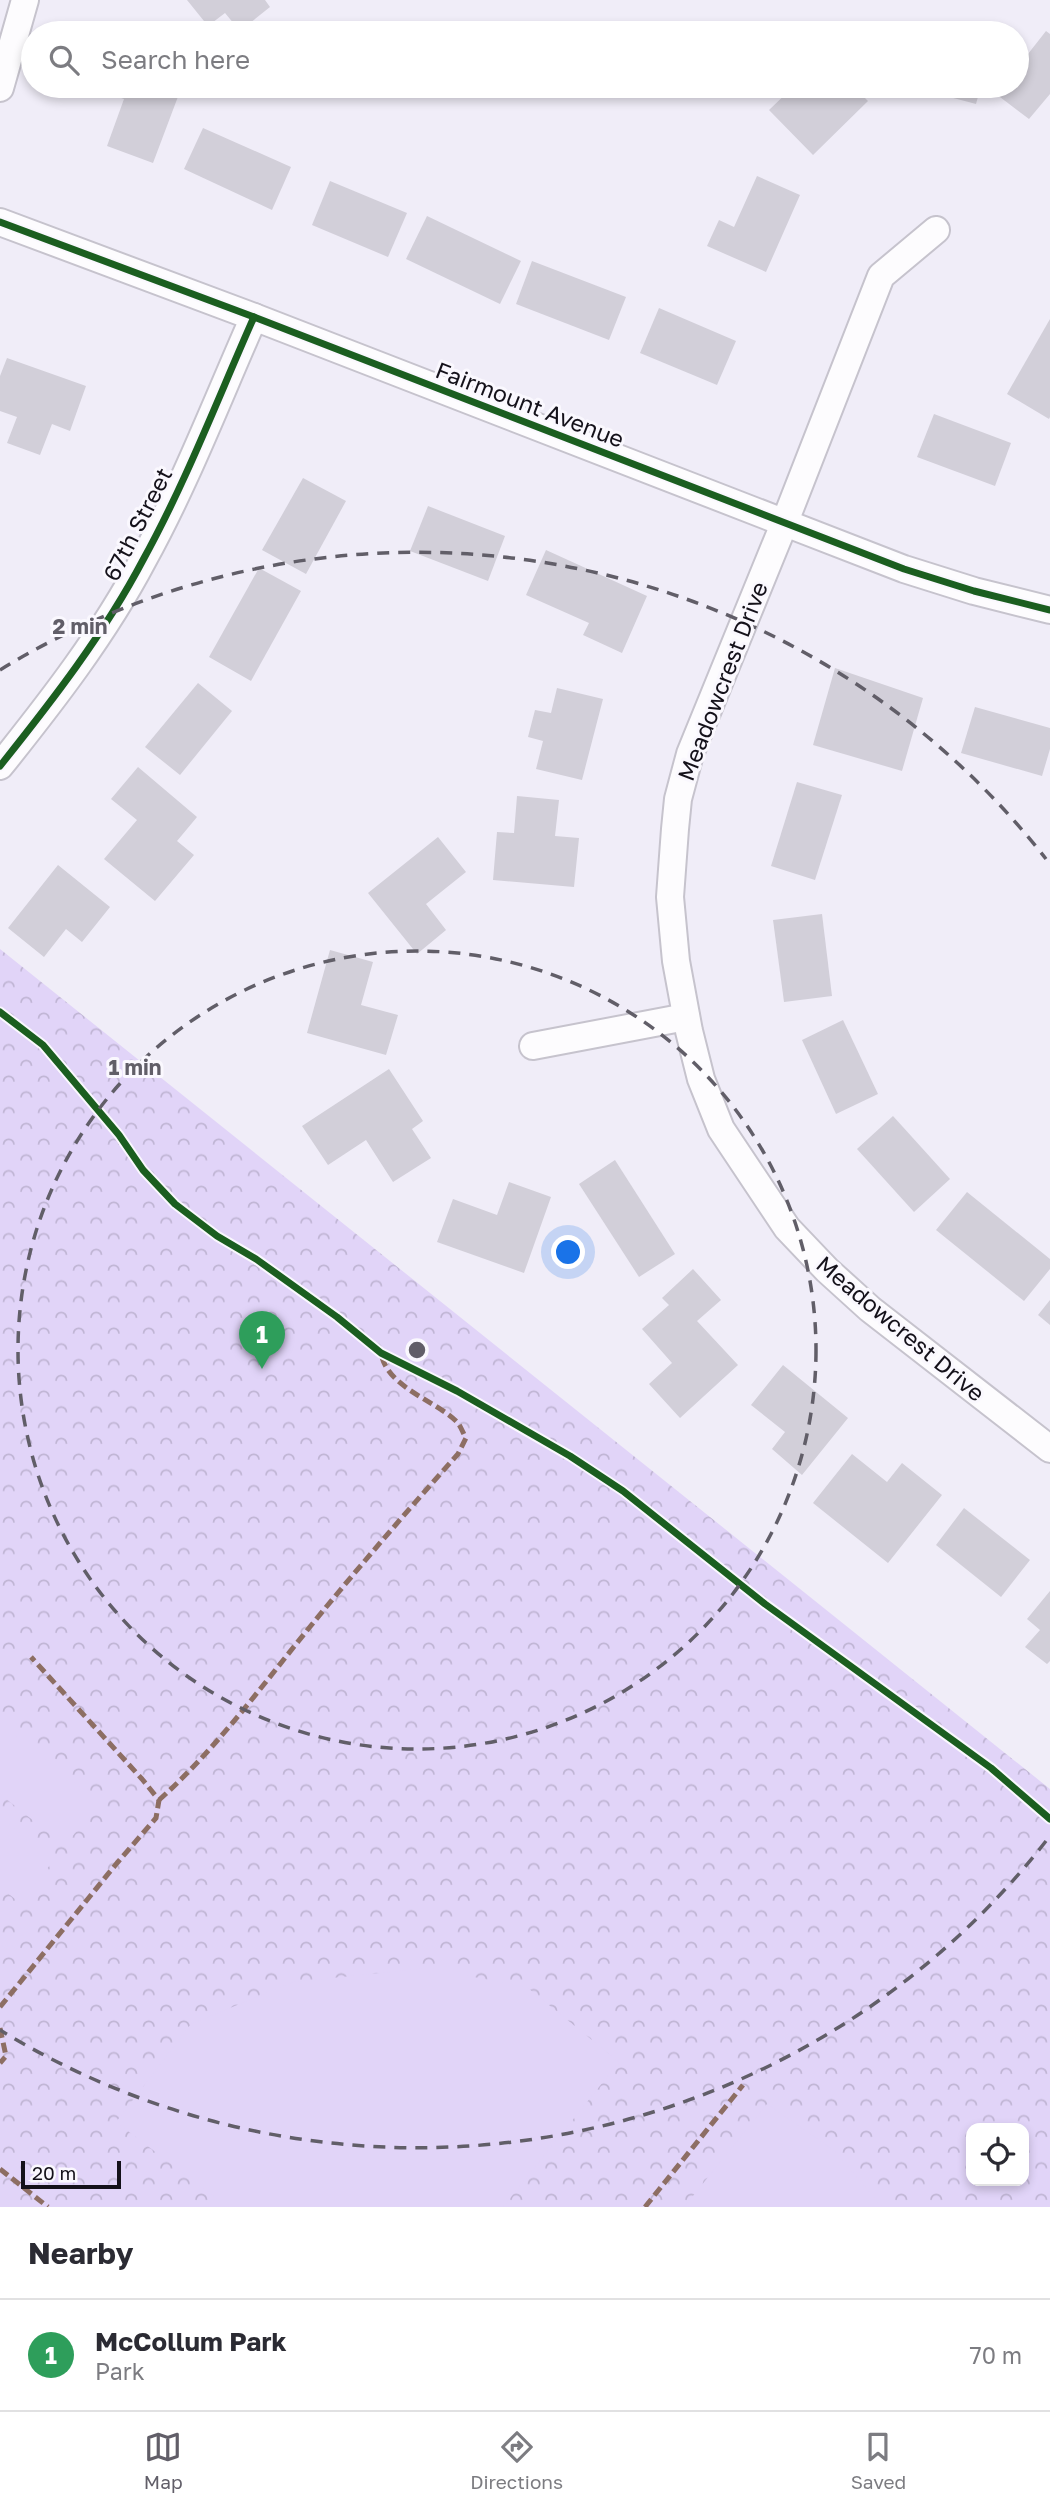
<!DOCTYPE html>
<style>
body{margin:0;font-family:"Golos Text",sans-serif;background:#f2f2f3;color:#2b2b33}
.controls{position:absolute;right:21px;bottom:21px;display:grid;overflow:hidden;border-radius:14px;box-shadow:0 4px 10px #0003}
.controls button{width:63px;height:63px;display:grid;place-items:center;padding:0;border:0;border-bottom:2px solid #e1e1e2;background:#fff;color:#2b2b33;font:35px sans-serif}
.scale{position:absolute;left:21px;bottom:18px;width:100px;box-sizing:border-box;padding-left:7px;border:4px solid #14111a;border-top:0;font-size:19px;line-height:24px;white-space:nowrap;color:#14111a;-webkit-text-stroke:5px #faf8fe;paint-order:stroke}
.you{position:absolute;left:569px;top:1253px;width:24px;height:24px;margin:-18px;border:5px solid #fff;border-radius:50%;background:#1a73e8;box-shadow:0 0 0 10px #1a73e833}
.badge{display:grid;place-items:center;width:46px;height:46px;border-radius:50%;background:#615e68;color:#fff;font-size:23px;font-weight:700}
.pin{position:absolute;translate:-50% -58px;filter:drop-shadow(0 2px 4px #0008)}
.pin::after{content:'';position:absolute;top:37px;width:24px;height:21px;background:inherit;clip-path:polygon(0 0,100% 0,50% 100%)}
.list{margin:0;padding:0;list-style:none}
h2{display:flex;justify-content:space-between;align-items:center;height:91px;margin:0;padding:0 28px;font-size:30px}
h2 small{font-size:23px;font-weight:400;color:#7c7c81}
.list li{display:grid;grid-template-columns:46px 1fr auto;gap:21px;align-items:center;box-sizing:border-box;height:112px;padding:0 28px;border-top:2px solid #e1e1e2}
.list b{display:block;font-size:26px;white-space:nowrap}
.list p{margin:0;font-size:23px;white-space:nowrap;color:#7c7c81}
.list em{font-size:23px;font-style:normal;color:#7c7c81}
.icon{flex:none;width:38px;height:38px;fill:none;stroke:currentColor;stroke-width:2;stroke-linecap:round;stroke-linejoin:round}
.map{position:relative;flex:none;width:1050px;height:2207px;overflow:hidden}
.search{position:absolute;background:#fff;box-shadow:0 4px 10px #0003;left:21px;right:21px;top:21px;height:77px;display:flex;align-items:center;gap:18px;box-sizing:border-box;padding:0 24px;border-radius:38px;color:#7c7c81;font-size:26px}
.sheet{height:203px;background:#fff}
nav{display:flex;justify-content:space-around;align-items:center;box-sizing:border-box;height:98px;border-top:2px solid #e1e1e2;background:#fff;font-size:19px;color:#7c7c81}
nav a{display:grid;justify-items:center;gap:4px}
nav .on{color:#615e68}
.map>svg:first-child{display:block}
.park{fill:url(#park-crowns);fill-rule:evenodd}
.pitch{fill:#e1d4f8}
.building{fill:#d2cfd9}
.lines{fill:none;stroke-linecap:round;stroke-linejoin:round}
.minor-casing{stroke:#c6c3cd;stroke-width:30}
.minor{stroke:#fdfcfe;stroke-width:26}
.quiet{stroke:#8d6e63;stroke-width:5;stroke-dasharray:10 5;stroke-linecap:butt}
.cycleway-casing{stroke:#faf8fe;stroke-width:11}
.cycleway{stroke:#1b5e20;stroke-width:7}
.ring{fill:none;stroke:#615e68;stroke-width:3.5;stroke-dasharray:12 9}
.labels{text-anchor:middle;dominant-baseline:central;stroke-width:6;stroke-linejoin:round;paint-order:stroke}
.street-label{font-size:23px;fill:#14111a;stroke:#faf8fe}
.centre{fill:#615e68;stroke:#faf8fe;stroke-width:3.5}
.ring-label{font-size:21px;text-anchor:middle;font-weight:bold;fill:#615e68;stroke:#faf8fe;stroke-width:6;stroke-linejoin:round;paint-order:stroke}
</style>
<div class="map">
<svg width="1050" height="2207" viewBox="0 0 1050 2207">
<defs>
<pattern id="park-crowns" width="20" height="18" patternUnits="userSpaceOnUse" patternTransform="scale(1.75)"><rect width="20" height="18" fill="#e1d4f8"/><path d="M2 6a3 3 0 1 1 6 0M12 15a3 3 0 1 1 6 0" fill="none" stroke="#c0b5d4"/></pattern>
</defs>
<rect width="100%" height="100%" fill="#f0edf8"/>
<path class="park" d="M0 949 1050 1789V2207H0ZM971 2128H1024V2181H971Z"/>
<g class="pitch">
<polygon points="7,1729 99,1802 65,1846 0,1794 0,1738"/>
<polygon points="0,1817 54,1860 20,1903 0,1887"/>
<polygon points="429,1968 528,1988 619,2062 503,2207 228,2207 116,2122 191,2024 293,1982"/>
<polygon points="767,2104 835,2151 882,2207 684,2207"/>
</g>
<g class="building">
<polygon points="187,0 265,0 270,7 240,31 225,13 208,26"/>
<polygon points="1046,31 1050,34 1050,94 1029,119 996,94 1003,86 1017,86 1017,68"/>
<polygon points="96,86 182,86 153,163 107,146 124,99 95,89"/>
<polygon points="794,86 803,86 812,96 823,86 853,86 868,101 813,155 769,110"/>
<polygon points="908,86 981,86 976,104"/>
<polygon points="203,128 291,167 272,210 184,169"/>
<polygon points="757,176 800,195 766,272 707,246 719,220 734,227"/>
<polygon points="330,181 407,213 388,257 312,225"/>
<polygon points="427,216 521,261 500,304 406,259"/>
<polygon points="532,261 626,297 609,340 516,304"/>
<polygon points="659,308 736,341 717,385 640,353"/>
<polygon points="1050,319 1050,417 1049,419 1007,394"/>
<polygon points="7,358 86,386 70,431 52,424 40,455 7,443 17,417 0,411 0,376"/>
<polygon points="934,414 1011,443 995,486 917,457"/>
<polygon points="303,478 346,501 306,574 262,550"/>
<polygon points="428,506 505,536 488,581 410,551"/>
<polygon points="546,550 647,596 622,653 583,635 589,623 526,595"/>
<polygon points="259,568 301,591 251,681 209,657"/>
<polygon points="835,668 923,698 902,771 813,745"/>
<polygon points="198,683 232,711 180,775 145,747"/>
<polygon points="557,688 603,699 582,780 536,769 543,741 528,737 535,710 551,713"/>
<polygon points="975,707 1050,728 1050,749 1042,776 961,753"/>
<polygon points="138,767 197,817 177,841 194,855 155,901 104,859 137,820 111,799"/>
<polygon points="797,782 842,795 815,880 771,866"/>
<polygon points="517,796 559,800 555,836 579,838 574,887 493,880 497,832 514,833"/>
<polygon points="438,837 466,872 426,904 446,930 417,954 368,893"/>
<polygon points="58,865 110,907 82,942 66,929 44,957 8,928"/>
<polygon points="822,914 832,996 784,1002 773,920"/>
<polygon points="330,950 373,962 361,1005 398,1015 386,1055 307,1033"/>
<polygon points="843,1020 878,1094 836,1114 802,1040"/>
<polygon points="389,1069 423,1121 412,1129 431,1158 393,1182 366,1140 328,1165 302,1126"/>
<polygon points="893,1116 950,1179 914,1212 857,1149"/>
<polygon points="615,1160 675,1254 639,1277 579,1184"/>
<polygon points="509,1182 551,1197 524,1273 437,1242 453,1199 497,1215"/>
<polygon points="967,1192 1050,1259 1050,1269 1024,1301 936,1230"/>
<polygon points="693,1269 721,1300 697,1321 738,1365 680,1418 649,1384 672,1363 642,1329 669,1305 662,1298"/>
<polygon points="1050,1300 1050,1325 1038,1315"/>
<polygon points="783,1365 848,1418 802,1475 772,1449 785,1432 751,1405"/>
<polygon points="852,1454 887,1482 902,1463 942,1495 888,1563 813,1503"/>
<polygon points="964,1508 1030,1560 1001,1597 936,1545"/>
<polygon points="1050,1591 1050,1661 1047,1664 1025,1647 1040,1630 1027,1619"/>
</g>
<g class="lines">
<defs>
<g id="minor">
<polyline points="0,88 25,0"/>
<polyline points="0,222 254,317 904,569 974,591 1050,610"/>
<polyline points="936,230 881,276 784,524 690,754 678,799 675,829 670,897 676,961 689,1031 701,1079 721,1129 787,1228 827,1270 870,1309 1050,1449"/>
<path d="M0 766C52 701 104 634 143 560 186 482 218 398 254 317"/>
<polyline points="533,1046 686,1017"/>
</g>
</defs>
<use href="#minor" class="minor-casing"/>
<use href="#minor" class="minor"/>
<g class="quiet">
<path d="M159 1800C216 1749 261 1687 309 1628 357 1569 407 1511 458 1454L466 1438C463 1433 461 1427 458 1423 436 1400 387 1388 381 1353"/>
<polyline points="0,2007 117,1863 156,1818 159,1800 142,1779 31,1657"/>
<polyline points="0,2028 6,2056 0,2063"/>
<polyline points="0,2169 48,2207"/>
<polyline points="645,2207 743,2085"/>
</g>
<defs>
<g id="cycleway">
<polyline points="0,222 254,317 904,569 974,591 1050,610"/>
<path d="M0 766C52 701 104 634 143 560 186 482 218 398 254 317"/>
<polyline points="0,1012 43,1045 119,1135 143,1170 175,1204 217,1236 256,1259 337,1317 381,1353 457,1391 570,1456 623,1491 765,1604 991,1768 1050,1819"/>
</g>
</defs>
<use href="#cycleway" class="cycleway-casing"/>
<use href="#cycleway" class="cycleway"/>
</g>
<g class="ring">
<circle cx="417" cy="1350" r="399"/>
<path d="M1046 1841A798 798 0 0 1 0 2030M0 670A798 798 0 0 1 1046 859"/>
</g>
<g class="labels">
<g class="street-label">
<text transform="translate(530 404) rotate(21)">Fairmount Avenue</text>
<text transform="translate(137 524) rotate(-63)">67th Street</text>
<text transform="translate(722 681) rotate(-69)">Meadowcrest Drive</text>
<text transform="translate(901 1328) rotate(40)">Meadowcrest Drive</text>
</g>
</g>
<circle cx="417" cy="1350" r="10" class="centre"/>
<g class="ring-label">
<text x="80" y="634">2 min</text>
<text x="135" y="1075">1 min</text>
</g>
</svg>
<div class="controls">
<button><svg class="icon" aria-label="locate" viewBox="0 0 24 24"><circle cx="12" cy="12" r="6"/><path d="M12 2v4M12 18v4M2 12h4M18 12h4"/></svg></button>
</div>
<div class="scale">20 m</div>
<div class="you"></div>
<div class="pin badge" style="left:262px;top:1369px;background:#2e9e5b">1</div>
<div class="search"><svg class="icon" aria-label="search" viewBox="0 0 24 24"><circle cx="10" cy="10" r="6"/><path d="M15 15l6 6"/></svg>Search here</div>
</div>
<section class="sheet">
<h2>Nearby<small></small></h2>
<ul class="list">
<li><span class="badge" style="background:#2e9e5b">1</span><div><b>McCollum Park</b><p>Park</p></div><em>70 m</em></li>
</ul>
</section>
<nav>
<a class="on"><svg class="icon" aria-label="map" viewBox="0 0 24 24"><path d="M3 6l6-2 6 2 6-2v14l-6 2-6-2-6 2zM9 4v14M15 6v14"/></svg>Map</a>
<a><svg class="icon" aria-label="directions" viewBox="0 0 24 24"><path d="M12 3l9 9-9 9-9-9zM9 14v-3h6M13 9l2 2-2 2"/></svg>Directions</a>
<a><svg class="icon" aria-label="saved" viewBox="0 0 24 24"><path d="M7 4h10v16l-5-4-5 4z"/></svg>Saved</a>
</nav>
